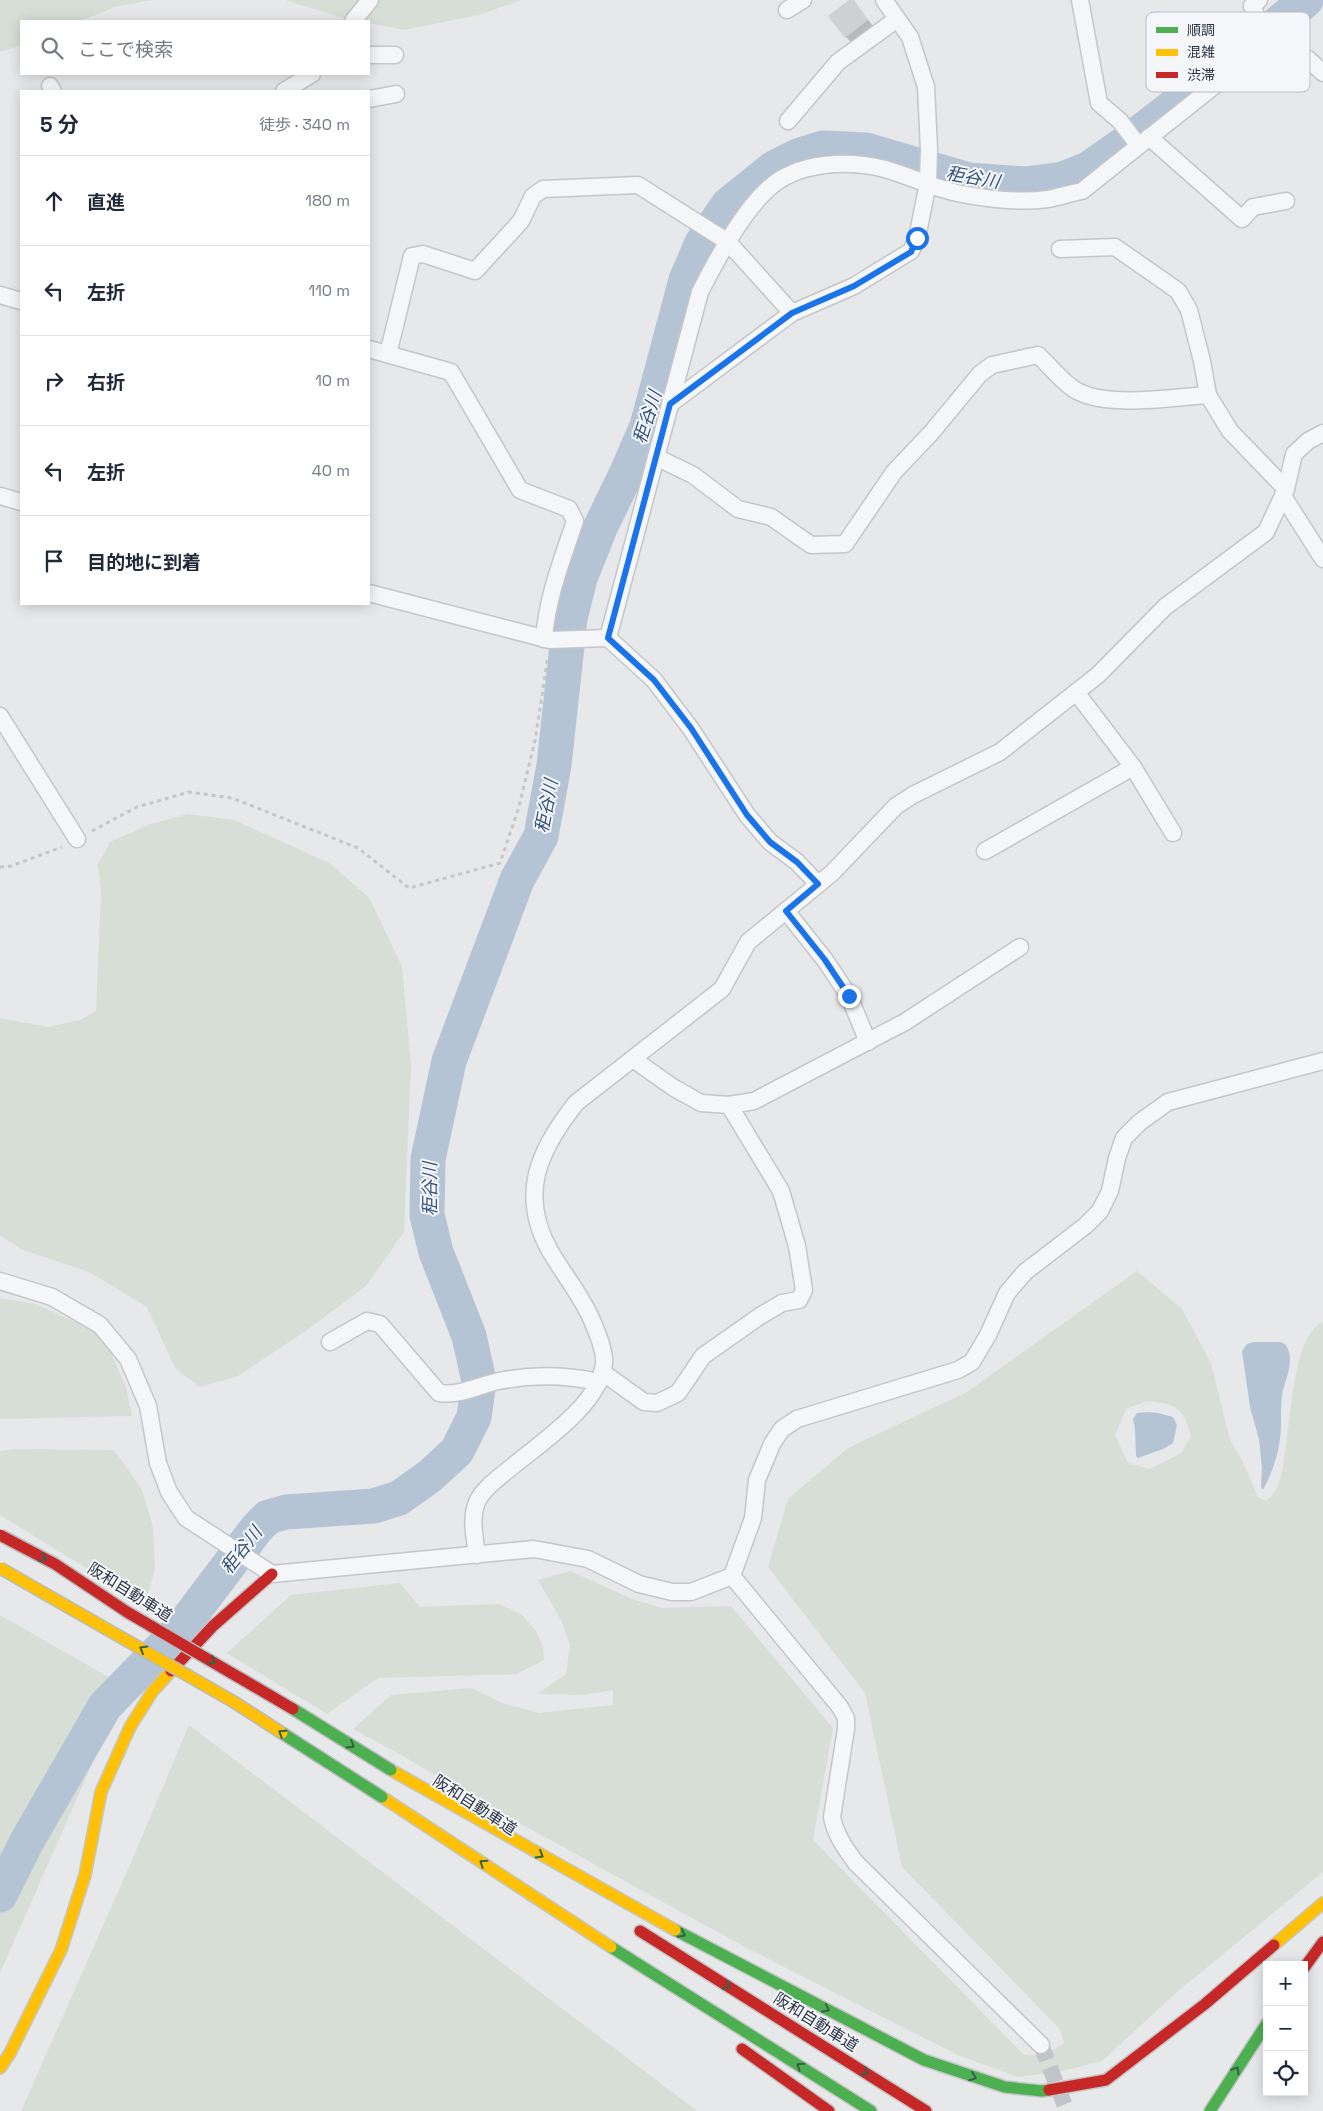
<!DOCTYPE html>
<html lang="ja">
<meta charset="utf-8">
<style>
body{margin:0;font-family:"Space Grotesk","Noto Sans JP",sans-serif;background:#f2f2f3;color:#1f2937}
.controls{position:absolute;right:15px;bottom:15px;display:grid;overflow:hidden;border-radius:0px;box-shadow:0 2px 12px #0003}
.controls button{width:45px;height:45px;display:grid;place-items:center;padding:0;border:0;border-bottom:1px solid #e0e1e3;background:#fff;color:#1f2937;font:25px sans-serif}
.stop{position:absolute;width:15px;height:15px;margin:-11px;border:4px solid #1a73e8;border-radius:50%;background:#fff}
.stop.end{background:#1a73e8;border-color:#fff;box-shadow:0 1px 5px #0008}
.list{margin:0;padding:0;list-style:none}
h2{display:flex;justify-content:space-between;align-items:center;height:65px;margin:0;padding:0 20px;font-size:21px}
h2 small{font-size:16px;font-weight:400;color:#747a83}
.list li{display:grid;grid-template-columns:32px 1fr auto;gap:15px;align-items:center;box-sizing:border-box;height:90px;padding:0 20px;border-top:1px solid #e0e1e3}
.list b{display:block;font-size:19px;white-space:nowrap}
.list em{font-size:16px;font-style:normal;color:#747a83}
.icon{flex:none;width:28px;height:28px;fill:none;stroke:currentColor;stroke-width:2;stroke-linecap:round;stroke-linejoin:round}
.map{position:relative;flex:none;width:1323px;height:2111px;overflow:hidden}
.search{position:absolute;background:#fff;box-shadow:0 2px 12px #0003;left:20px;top:20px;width:350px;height:55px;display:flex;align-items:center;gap:12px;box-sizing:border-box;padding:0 18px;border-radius:0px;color:#747a83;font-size:19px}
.panel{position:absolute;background:#fff;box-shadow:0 2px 12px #0003;left:20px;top:90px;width:350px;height:515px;border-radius:0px}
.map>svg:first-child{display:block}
.green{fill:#d6ded6;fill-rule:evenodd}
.water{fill:#b4c4d5}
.shadow{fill:#0003}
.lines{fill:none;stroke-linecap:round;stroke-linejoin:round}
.river{stroke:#b4c4d5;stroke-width:35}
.building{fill:#ced0d3}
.street-tunnel{stroke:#c1c4c9;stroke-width:16;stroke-dasharray:16 8;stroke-linecap:butt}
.street-casing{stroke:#c4c6c8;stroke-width:19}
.fast-casing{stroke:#c4c6c8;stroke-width:14}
.slow-casing{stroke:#c4c6c8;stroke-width:14}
.jam-casing{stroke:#c4c6c8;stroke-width:14}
.path{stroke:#c5c6ca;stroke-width:3;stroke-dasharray:4 4;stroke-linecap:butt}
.street{stroke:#f5f6f7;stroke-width:16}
.fast{stroke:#4caf50;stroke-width:11}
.slow{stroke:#ffc107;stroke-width:11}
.jam{stroke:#c62828;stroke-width:11}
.fast-bridge-casing{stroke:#b8bbbf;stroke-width:14;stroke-linecap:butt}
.slow-bridge-casing{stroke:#b8bbbf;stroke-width:14;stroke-linecap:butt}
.jam-bridge-casing{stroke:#b8bbbf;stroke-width:14;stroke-linecap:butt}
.fast-bridge{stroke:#4caf50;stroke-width:11}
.slow-bridge{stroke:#ffc107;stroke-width:11}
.jam-bridge{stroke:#c62828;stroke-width:11}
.oneway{stroke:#375f49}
.route{stroke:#1a73e8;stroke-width:6}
.labels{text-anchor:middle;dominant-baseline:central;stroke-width:4;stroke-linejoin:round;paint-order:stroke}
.street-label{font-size:16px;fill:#2b3445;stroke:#f4f6f9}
.water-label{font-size:18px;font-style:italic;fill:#34527a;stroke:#f4f6f9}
.key{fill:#f4f6f9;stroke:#b8bcc3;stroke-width:1}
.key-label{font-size:14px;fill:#2b3445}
</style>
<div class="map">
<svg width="1323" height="2111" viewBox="0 0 1323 2111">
<rect width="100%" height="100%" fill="#e6e8ea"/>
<g class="green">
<polygon points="0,0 152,0 115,7 80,21 21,21 21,45 0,52"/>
<polygon points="285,0 522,0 479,15 404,30 369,23 369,21 347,19"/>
<polygon points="188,814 234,820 331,864 370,899 402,967 411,1064 404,1232 366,1286 307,1330 238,1376 200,1387 175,1368 147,1307 89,1272 23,1250 0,1236 0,1018 48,1027 80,1020 96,1011 101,892 98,864 110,842 148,825"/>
<path d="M1137 1271 1182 1309 1211 1363 1230 1440 1242 1460 1258 1497 1266 1501C1270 1497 1276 1492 1278 1486 1292 1450 1287 1337 1323 1322V1872L1177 1992 1102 2061 1062 2071 1018 2077 958 2055 741 1945 492 1808 410 1760 353 1729 391 1695 471 1688 502 1703 539 1713 613 1705V1690L583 1695 537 1694 566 1674 570 1645 561 1620 538 1580 570 1571 632 1599 662 1608 731 1606 833 1728 813 1840 1024 2055C1039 2056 1052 2052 1064 2043L1060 2029 902 1867 865 1693 768 1567 788 1499 848 1448 967 1392ZM1146 1401C1176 1404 1183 1406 1191 1436L1181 1453 1150 1469 1128 1463 1115 1435 1126 1409Z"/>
<polygon points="0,1298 36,1304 92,1330 111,1353 126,1387 132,1416 0,1419"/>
<polygon points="15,1449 114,1450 142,1490 153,1527 155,1569 145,1604 0,1515 0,1451"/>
<polygon points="400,1583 420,1607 499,1604 522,1615 536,1631 543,1647 544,1660 517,1674 378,1678 327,1714 227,1653 291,1595"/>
<polygon points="0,1615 126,1687 0,1973"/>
<polygon points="189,1725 697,2111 21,2111 133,1858"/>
</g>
<g class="water">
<path d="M1254 1342H1280L1285 1344C1297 1360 1284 1380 1282 1396 1280 1410 1282 1425 1280 1439 1278 1456 1271 1475 1263 1490L1261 1486 1262 1468 1259 1439 1250 1407 1242 1351 1247 1344Z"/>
<polygon points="1148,1412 1158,1413 1173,1417 1177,1425 1173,1443 1163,1449 1138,1458 1136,1456 1135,1429 1133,1419 1137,1413"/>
</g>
<polygon class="shadow" points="851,0 874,27 852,43 846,37"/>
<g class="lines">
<polyline class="river" points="0,1895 27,1841 105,1706 182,1627 257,1528 268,1517 286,1512 374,1506 399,1498 430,1476 457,1451 474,1417 479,1381 469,1336 436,1252 427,1215 428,1159 449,1061 517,880 541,836 554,765 570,618 580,578 600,528 628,470 647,426 686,280 702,243 728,205 774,168 798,156 823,148 866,150 969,180 1026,184 1063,179 1088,169 1131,139 1245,51 1306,0"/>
</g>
<polygon class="building" points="849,0 854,0 868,20 845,38 828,16"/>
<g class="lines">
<polyline class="street-tunnel" points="1041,2045 1067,2111"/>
<defs>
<g id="street">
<polyline points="1080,0 1099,103 1120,121 1138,145"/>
<polyline points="1259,0 1252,6 1257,17 1273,39 1308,59 1323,73"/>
<polyline points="787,10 803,0"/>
<polyline points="353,21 370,0"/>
<polyline points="369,55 395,55"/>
<polyline points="50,86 53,91"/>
<polyline points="284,91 312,74"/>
<polyline points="369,99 396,94"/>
<polyline points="788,121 838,62 897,19"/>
<polyline points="1149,137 1242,219 1253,207 1286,201"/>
<polyline points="1060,249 1115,247 1178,291 1189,310 1202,361 1208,395 1230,431 1286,489"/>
<polyline points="0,295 21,301"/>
<path d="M369 349 451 372 520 490 569 509 575 521C562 560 547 597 544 639"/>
<polyline points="388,354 412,256 423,254 475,271 521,221 533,196 543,189 638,185 728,242 792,313"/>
<polyline points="670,404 792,313 854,286 911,251 917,238 928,183 929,149 926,87 910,37 884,0"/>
<path d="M656 457 693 475 738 509 771 517 811 545 845 544 894 472 931 433 980 374 992 365 1038 355C1049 365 1059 378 1071 387 1100 410 1173 397 1208 395"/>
<polyline points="0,496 21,502"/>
<polyline points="1283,496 1323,559"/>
<polyline points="369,593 550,640 608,638 654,680 691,729 747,815 770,842 797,862 818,884"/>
<path d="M608 638 700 292C717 259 742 212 769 188 799 161 848 160 885 169 910 176 933 188 957 193 986 199 1019 203 1048 199 1059 197 1071 193 1082 191L1273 39"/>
<polyline points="1076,692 1133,767 1173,833"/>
<polyline points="0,716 77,839"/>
<polyline points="985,851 1133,767"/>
<polyline points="786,911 825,960 849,996 868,1042"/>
<polyline points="729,1105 754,1101 905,1022 1020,947"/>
<polyline points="0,1281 52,1297 100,1325 128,1359 148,1406 158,1463 169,1492 186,1518 272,1574 534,1549 588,1559 639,1584 672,1592 691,1592 732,1576 753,1518 757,1480 772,1444 782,1429 797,1419 958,1370 972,1362 988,1335 1007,1293 1025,1272 1085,1226 1100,1211 1110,1191 1117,1158 1124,1138 1140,1122 1168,1102 1323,1061"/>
<path d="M330 1342 367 1321 380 1324 439 1393C460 1396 479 1385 499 1381 533 1374 566 1375 599 1382"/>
<polyline points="602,1372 644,1402 657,1403 678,1393 703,1356 760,1316 782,1303 799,1300 804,1290 797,1246 781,1191 729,1105 701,1103 674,1088 633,1059"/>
<path d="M477 1555C475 1538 470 1519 477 1502 483 1489 497 1479 508 1470 539 1444 601 1404 604 1363 605 1351 595 1327 590 1316 579 1293 563 1273 550 1251 518 1194 539 1150 576 1103L722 989 748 942 832 873 896 806 913 795 1000 752 1098 675 1165 607 1266 532 1286 489 1294 454 1308 441 1323 433"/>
<path d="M732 1576 840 1707 846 1718V1729L832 1817C836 1836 845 1848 856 1863L1041 2045"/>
</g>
<g id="fast">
<polyline points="675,1930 924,2060 1005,2087 1042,2091 1049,2090"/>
<polyline points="611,1947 871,2111"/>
<polyline points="1210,2111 1267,2023"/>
</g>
<g id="slow">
<polyline points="391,1770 675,1930"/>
<polyline points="382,1797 611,1947"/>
<polyline points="1274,1945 1323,1903"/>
<polyline points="0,2068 10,2053 61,1950 85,1875 101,1792 130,1727 152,1692 171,1671"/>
</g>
<g id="jam">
<polyline points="171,1671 213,1626 272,1574"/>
<polyline points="640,1931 926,2111"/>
<polyline points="1304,1968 1323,1942"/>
<polyline points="742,2049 829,2111"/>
<polyline points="1049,2090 1106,2080 1205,2004 1274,1945"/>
</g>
</defs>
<use href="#street" class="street-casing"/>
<use href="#fast" class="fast-casing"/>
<use href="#slow" class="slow-casing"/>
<use href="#jam" class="jam-casing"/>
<g class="path">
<polyline points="92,831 137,807 189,792 232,798 358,848 409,888 500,863 518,810 535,741 548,656"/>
<polyline points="0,867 11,866 62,847"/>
</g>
<use href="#street" class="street"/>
<use href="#fast" class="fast"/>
<use href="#slow" class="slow"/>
<use href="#jam" class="jam"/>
<defs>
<g id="fast-bridge">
<polyline points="293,1709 391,1770"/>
<polyline points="282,1733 382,1797"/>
</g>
<polyline id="slow-bridge" points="0,1568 234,1702 282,1733"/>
<polyline id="jam-bridge" points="0,1535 55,1564 127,1612 293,1709"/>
</defs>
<use href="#fast-bridge" class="fast-bridge-casing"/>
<use href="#slow-bridge" class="slow-bridge-casing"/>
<use href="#jam-bridge" class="jam-bridge-casing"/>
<use href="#fast-bridge" class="fast-bridge"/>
<use href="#slow-bridge" class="slow-bridge"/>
<use href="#jam-bridge" class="jam-bridge"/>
</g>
<defs><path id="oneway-chevron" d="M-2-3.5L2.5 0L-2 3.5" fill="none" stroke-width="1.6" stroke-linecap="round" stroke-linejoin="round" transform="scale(1.25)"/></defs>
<g class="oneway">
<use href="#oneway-chevron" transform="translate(43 1558) rotate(28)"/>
<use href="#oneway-chevron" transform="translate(143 1649) rotate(-150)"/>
<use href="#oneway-chevron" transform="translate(212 1661) rotate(30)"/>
<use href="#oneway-chevron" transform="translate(282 1733) rotate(-147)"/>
<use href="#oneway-chevron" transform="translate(351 1745) rotate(32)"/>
<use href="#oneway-chevron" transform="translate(540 1855) rotate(30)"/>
<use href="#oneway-chevron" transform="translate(483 1863) rotate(-146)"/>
<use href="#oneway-chevron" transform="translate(682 1934) rotate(27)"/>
<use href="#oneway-chevron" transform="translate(727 1986) rotate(32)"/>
<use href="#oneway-chevron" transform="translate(826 2009) rotate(27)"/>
<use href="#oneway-chevron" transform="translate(800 2066) rotate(-147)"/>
<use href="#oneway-chevron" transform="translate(1236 2070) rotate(-58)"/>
<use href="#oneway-chevron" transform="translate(865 2072) rotate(32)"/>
<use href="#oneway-chevron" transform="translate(973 2077) rotate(19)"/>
</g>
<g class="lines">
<polyline class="route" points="849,996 825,960 786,911 818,884 797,862 770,842 747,815 691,728 654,680 608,638 670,404 792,313 854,286 911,252 917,238"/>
</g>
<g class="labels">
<g class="street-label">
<text transform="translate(130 1592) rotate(32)">阪和自動車道</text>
<text transform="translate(475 1805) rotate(33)">阪和自動車道</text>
<text transform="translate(816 2022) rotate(32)">阪和自動車道</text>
</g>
<g class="water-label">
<text transform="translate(973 177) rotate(10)">秬谷川</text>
<text transform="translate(647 417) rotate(-72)">秬谷川</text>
<text transform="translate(546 806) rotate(-79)">秬谷川</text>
<text transform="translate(429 1189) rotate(-90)">秬谷川</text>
<text transform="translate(241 1550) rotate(-52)">秬谷川</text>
</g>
</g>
<rect x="1146" y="12" width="164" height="80" rx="8" class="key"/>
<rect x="1156" y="27" width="22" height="6" fill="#4caf50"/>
<rect x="1156" y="49" width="22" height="7" fill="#ffc107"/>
<rect x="1156" y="72" width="22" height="6" fill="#c62828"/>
<g class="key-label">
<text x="1187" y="35">順調</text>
<text x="1187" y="57">混雑</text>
<text x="1187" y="80">渋滞</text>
</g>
</svg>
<div class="controls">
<button>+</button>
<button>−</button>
<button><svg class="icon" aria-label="locate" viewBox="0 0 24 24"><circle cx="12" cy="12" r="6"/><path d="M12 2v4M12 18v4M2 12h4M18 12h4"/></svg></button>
</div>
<div class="stop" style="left:917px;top:238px"></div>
<div class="stop end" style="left:849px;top:996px"></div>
<div class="search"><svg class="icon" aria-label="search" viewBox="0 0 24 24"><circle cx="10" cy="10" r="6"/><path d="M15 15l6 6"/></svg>ここで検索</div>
<section class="panel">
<h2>5 分<small>徒歩 · 340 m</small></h2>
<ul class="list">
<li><svg class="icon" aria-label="ahead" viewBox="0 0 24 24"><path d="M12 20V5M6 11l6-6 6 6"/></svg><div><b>直進</b></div><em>180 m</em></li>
<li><svg class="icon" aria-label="left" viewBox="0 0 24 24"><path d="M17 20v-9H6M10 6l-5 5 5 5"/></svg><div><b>左折</b></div><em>110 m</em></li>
<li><svg class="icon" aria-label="right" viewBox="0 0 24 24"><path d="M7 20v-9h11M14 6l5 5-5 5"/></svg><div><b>右折</b></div><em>10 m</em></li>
<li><svg class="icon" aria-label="left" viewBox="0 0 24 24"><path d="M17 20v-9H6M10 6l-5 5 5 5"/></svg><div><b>左折</b></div><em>40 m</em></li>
<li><svg class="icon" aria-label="arrive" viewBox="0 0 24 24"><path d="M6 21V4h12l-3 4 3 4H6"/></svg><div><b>目的地に到着</b></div></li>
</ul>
</section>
</div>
